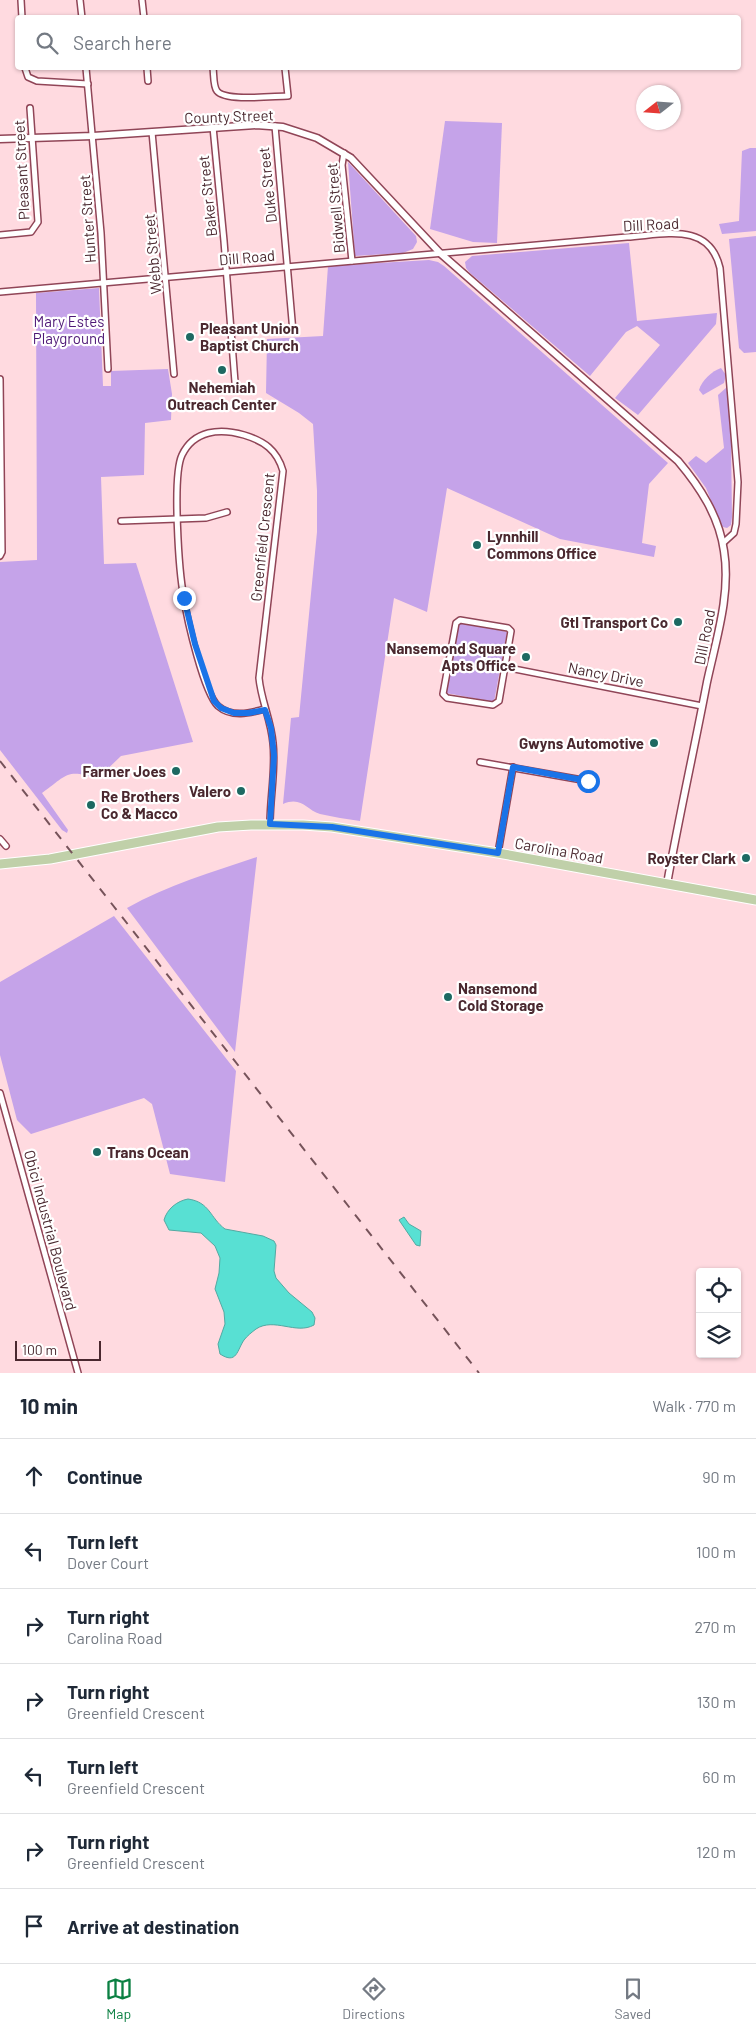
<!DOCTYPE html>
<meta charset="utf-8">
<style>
body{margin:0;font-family:Barlow,sans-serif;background:#f6f6f7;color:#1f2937}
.controls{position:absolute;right:15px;bottom:15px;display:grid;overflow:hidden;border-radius:5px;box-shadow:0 1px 4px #0004}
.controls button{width:45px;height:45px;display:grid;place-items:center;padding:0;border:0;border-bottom:1px solid #e0e1e3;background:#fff;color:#1f2937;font:25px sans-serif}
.compass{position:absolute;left:636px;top:85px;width:45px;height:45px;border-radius:50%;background:#fff;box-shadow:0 1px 4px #0004;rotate:253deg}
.scale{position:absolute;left:15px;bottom:12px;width:86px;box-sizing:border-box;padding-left:5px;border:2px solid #4a282f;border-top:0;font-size:14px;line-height:18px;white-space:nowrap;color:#4a282f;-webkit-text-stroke:4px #fff;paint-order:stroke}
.stop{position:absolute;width:15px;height:15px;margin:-11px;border:4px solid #1a73e8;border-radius:50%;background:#fff}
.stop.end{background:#1a73e8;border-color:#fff;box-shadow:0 1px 5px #0008}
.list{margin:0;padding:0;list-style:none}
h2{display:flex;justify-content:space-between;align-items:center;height:65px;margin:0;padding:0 20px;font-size:21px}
h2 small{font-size:16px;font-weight:400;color:#747a83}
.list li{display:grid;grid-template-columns:32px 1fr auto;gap:15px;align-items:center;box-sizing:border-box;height:75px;padding:0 20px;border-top:1px solid #e0e1e3}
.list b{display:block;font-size:19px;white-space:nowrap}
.list p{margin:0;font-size:16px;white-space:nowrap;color:#747a83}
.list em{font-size:16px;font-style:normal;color:#747a83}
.icon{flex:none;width:28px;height:28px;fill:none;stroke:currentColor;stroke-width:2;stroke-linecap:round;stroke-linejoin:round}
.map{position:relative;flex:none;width:756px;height:1373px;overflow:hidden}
.search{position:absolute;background:#fff;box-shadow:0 1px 4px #0004;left:15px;right:15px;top:15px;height:55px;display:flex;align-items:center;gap:12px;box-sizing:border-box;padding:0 18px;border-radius:5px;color:#747a83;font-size:19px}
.sheet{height:590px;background:#fff}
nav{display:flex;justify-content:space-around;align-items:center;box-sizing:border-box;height:70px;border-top:1px solid #e0e1e3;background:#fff;font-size:14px;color:#747a83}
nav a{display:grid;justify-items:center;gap:2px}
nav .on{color:#0b8043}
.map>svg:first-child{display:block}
.green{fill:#c5a3e9}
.water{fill:#58e0d3;stroke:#54a9a2}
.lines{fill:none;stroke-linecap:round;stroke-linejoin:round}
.minor-casing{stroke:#904557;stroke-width:8}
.tertiary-casing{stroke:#904557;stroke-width:9}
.primary-casing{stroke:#fff;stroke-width:11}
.minor{stroke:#fff;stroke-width:5}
.tertiary{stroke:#fff;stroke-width:6}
.primary{stroke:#c0d0a9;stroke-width:9}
.rail{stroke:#76535a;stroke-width:2;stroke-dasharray:9 9;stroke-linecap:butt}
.route{stroke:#1a73e8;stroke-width:6}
.poi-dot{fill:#1e6962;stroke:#fff;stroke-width:2}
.labels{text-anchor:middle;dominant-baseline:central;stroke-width:4.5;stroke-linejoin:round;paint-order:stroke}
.street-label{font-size:15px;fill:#4a282f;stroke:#fff}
.park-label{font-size:15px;fill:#4e1876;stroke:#fff}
.poi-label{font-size:15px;font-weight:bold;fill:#4a282f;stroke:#fff;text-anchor:end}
</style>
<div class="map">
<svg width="756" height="1373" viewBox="0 0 756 1373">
<rect width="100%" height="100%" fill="#ffdae0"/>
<g class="green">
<polygon points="445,121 502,123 497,243 473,242 430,229"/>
<polygon points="750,148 756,148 756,231 722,234 719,224 739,221 742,151"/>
<polygon points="348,162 416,236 417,242 413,249 403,253 355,256"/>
<polygon points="756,236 756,352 744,353 739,348 729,239"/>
<polygon points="629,243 637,321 717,313 716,324 638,415 615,398 660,345 637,326 626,332 590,376 470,273 466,268 465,262 472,256"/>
<path d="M429 260 438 262 444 266 668 463 649 484 642 543 656 546 654 557 560 539 447 488 427 612 394 598 360 821C347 819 333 817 320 814 306 810 302 796 283 804L291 718 299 717 317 532V491L313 424 299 413 266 393 267 339 323 336 328 266Z"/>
<path d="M99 288 103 386H111V371L168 369 172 394 171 420 145 423 144 475 101 477 104 564 136 563 193 742 121 756 97 779C67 768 67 775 42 793L68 830 67 833 62 830 0 750V562L37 560 36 293Z"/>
<path d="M721 368 726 375 724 383 703 395 699 390C702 380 712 371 721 368Z"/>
<polygon points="727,387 731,442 732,517 731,525 727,528 723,527 720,523 706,488 688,463 696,456 706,463 724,448 718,395"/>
<polygon points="459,622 507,632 494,702 446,693"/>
<path d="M257 857 235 1052 127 908C168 885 213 872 257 857Z"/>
<polygon points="114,916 236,1071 225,1182 170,1174 152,1104 144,1098 31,1134 17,1120 0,1055 0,982"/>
</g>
<g class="water">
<path d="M188 1199C210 1202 210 1218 225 1229L263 1236 274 1241 276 1245 274 1271 276 1278 289 1293 312 1312 315 1318 314 1325C296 1335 274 1317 256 1329 252 1332 247 1336 244 1340 237 1350 237 1365 220 1354L218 1344 225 1324 224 1312 215 1289 219 1273 220 1258 215 1246 201 1233 169 1230 164 1220C167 1209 177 1201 188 1199Z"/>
<polygon points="404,1217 409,1224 421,1231 420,1246 416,1245 399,1220"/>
</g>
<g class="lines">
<defs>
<g id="minor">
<polyline points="21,0 22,18"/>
<polyline points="80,0 82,18"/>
<polyline points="142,0 144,18"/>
<polyline points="25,68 28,77 37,81 88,84"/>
<polyline points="86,68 101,233 108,369"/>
<polyline points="147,68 148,81"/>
<path d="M213 68C214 74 213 86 217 91 226 102 274 96 288 96L285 68"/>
<polyline points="275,126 293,332"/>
<polyline points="213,127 224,241 235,382"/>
<polyline points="152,132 174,374"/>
<polyline points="344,153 342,165 352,261"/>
<polyline points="0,235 31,232 38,222 30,108"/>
<path d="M0 292 627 237C663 235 709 221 720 268L738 482 736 524 734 533 723 543"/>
<polyline points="0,379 2,552 0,556"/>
<polyline points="121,521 206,518 227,512"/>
<polygon points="460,620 508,628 511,631 499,701 493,705 447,698 443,694 456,623"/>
<polyline points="504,667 702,706"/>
<path d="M265 709C250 713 232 718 218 706 204 693 187 620 184 598 179 573 172 476 182 455 194 430 220 428 244 435 264 441 277 450 283 471L259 678C261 700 271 720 273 743 276 769 270 797 270 824"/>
<polyline points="480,762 588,781"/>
<polyline points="0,839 6,846"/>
<polyline points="498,853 513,767"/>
<polyline points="0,1093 78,1373"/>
</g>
<path id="tertiary" d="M0 139 93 136 256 125 283 127 317 138 351 158 440 253 678 461C700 487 719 516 724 551 731 594 716 640 707 682 694 750 679 817 667 884"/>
<polyline id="primary" points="0,864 50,859 218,827 251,825 303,825 332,827 498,853 756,900"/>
</defs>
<use href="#minor" class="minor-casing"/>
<use href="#tertiary" class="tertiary-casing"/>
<use href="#primary" class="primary-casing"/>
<use href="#minor" class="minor"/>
<use href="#tertiary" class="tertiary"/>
<use href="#primary" class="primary"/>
<polyline class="rail" points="0,761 479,1373"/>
</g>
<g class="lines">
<polyline class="route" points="184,598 195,644 214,701 221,708 234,713 248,713 265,710 271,728 274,755 270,824 332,827 498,853 513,767 588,781"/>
</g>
<g class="poi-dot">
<circle cx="190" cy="337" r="5"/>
<circle cx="222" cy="370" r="5"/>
<circle cx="477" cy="545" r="5"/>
<circle cx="678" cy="622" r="5"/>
<circle cx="526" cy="657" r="5"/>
<circle cx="654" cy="743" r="5"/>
<circle cx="176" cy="771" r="5"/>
<circle cx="241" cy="791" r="5"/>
<circle cx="91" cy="805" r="5"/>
<circle cx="746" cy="858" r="5"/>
<circle cx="448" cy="997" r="5"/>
<circle cx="97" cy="1152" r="5"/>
</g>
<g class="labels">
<g class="street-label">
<text transform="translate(229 116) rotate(-2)">County Street</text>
<text transform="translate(21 170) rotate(-93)">Pleasant Street</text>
<text transform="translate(267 185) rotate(-96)">Duke Street</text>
<text transform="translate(207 196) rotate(-96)">Baker Street</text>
<text transform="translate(335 208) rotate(-95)">Bidwell Street</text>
<text transform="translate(87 219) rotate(-94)">Hunter Street</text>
<text transform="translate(651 224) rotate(-3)">Dill Road</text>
<text transform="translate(152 254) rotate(-95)">Webb Street</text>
<text transform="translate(247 257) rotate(-5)">Dill Road</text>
<text transform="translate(262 537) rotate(-84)">Greenfield Crescent</text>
<text transform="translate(704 637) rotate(-79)">Dill Road</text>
<text transform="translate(606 674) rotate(11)">Nancy Drive</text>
<text transform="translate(559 850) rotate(10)">Carolina Road</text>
<text transform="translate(51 1230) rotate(75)">Obici Industrial Boulevard</text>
</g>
<g class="park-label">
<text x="69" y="321">Mary Estes<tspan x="69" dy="17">Playground</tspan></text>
</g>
<g class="poi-label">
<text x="200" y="328" text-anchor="start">Pleasant Union<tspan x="200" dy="17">Baptist Church</tspan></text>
<text x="222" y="387" text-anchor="middle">Nehemiah<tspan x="222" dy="17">Outreach Center</tspan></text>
<text x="487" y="536" text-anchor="start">Lynnhill<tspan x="487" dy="17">Commons Office</tspan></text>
<text x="668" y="622">Gtl Transport Co</text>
<text x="516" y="648">Nansemond Square<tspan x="516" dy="17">Apts Office</tspan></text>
<text x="644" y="743">Gwyns Automotive</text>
<text x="166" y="771">Farmer Joes</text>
<text x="231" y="791">Valero</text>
<text x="101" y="796" text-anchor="start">Re Brothers<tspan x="101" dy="17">Co &amp; Macco</tspan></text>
<text x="736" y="858">Royster Clark</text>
<text x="458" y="988" text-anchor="start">Nansemond<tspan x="458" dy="17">Cold Storage</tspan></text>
<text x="107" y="1152" text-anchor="start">Trans Ocean</text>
</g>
</g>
</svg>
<div class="controls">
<button><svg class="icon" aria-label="locate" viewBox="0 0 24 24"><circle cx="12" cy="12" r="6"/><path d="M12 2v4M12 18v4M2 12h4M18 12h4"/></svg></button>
<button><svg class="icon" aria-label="layers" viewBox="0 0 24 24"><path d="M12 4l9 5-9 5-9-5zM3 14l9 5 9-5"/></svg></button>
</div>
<svg class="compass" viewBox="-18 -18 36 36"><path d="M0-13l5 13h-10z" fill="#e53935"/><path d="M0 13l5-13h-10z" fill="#747a83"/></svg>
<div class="scale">100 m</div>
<div class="stop" style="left:588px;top:781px"></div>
<div class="stop end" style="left:184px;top:598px"></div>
<div class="search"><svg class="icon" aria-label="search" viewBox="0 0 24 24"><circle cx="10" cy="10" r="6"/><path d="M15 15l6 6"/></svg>Search here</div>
</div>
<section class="sheet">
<h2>10 min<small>Walk · 770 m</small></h2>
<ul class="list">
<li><svg class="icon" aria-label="ahead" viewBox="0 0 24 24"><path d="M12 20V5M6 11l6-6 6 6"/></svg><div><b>Continue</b></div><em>90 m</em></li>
<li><svg class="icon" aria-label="left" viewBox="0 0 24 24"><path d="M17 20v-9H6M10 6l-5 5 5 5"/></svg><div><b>Turn left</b><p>Dover Court</p></div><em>100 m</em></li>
<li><svg class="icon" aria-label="right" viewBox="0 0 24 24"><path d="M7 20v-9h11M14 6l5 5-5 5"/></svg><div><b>Turn right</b><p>Carolina Road</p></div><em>270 m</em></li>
<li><svg class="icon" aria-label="right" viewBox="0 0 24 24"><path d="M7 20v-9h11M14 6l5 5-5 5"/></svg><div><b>Turn right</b><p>Greenfield Crescent</p></div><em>130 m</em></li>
<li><svg class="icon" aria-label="left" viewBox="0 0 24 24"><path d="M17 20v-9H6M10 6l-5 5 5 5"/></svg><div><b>Turn left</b><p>Greenfield Crescent</p></div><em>60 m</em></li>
<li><svg class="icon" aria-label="right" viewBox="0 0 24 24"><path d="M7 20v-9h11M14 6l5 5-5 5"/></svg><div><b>Turn right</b><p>Greenfield Crescent</p></div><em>120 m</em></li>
<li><svg class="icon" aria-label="arrive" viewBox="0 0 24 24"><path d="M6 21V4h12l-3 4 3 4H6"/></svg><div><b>Arrive at destination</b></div></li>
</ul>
</section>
<nav>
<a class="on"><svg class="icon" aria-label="map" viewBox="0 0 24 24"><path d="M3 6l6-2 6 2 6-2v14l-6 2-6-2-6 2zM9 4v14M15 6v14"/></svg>Map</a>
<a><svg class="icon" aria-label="directions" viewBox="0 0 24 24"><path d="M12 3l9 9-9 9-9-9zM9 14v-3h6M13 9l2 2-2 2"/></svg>Directions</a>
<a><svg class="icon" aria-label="saved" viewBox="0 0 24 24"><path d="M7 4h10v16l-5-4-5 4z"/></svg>Saved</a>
</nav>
